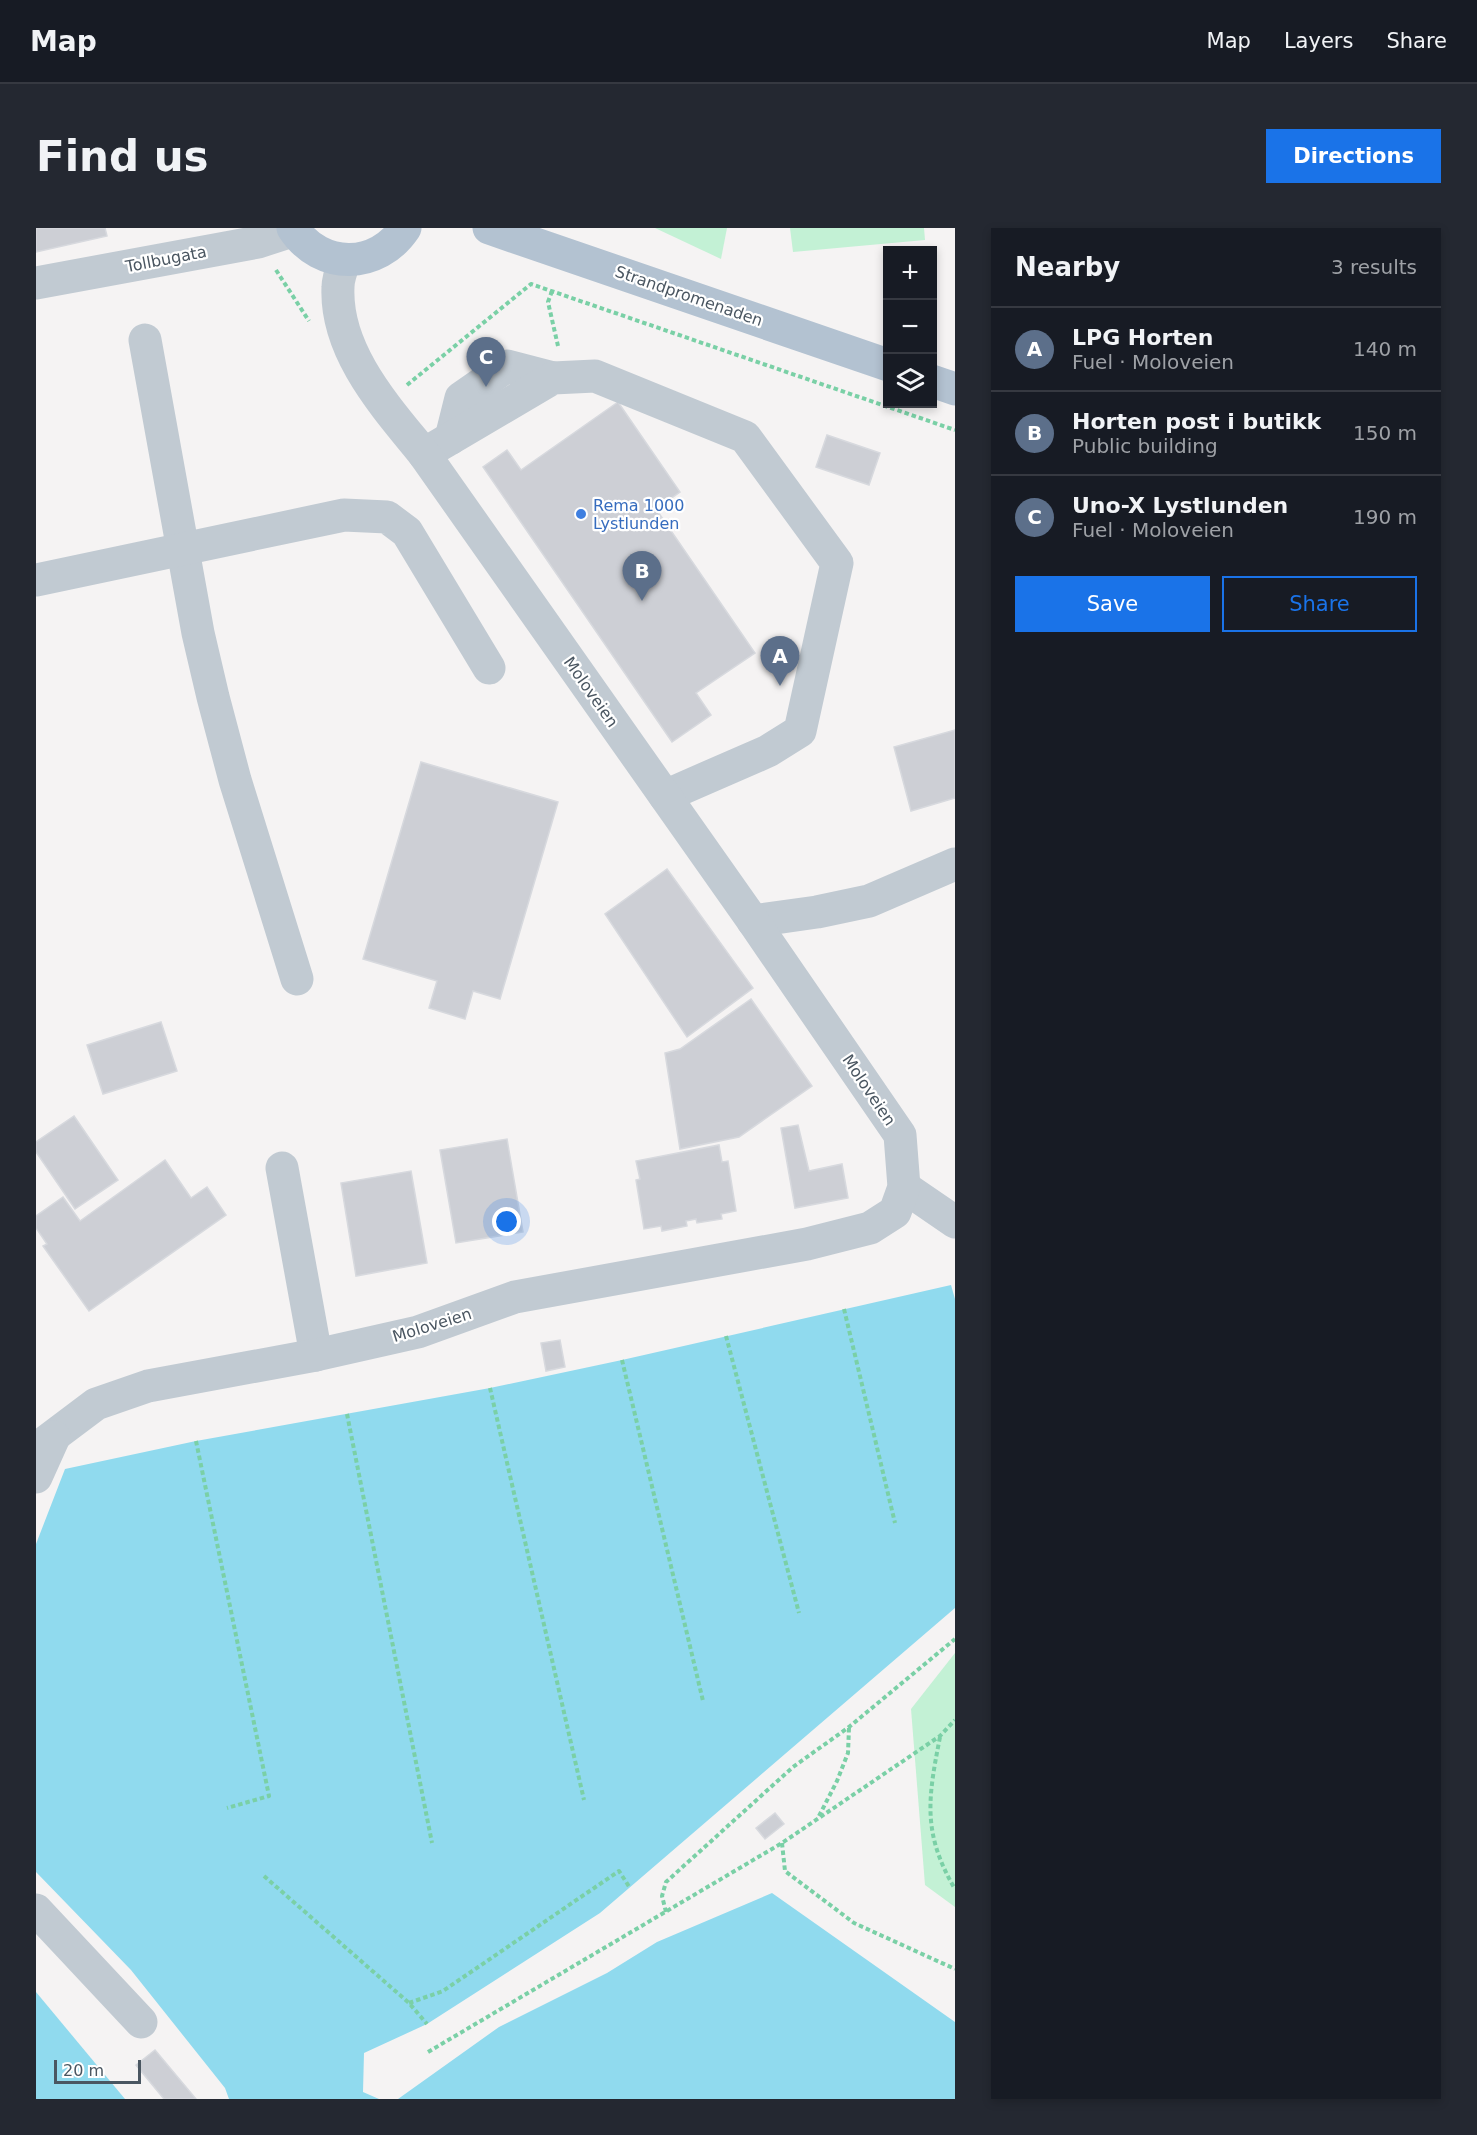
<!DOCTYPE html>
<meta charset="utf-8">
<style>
body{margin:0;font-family:"DejaVu Sans",sans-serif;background:#242831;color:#f1f3f6}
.controls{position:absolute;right:18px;top:18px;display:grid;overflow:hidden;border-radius:0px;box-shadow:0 3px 9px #0003}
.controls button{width:54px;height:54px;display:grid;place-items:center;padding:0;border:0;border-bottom:2px solid #363941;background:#171b24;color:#f1f3f6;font:30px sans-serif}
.scale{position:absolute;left:18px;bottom:15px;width:87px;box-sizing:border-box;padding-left:6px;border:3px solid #4a5661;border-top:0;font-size:16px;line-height:21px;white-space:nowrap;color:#4a5661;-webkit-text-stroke:4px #fff;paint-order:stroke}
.you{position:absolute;left:471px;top:994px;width:21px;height:21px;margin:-15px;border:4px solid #fff;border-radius:50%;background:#1a73e8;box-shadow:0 0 0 9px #1a73e833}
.badge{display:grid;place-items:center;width:39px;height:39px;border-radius:50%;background:#1a73e8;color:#fff;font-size:20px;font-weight:700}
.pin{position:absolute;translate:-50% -50px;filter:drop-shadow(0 2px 3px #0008)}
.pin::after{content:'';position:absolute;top:32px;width:21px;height:18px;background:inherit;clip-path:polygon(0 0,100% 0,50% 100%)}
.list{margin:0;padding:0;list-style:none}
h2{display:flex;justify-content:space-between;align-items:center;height:78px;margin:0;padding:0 24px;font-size:26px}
h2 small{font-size:20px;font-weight:400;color:#9ea1a6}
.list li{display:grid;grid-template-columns:39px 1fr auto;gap:18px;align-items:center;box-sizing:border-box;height:84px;padding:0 24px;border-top:2px solid #363941}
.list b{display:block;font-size:22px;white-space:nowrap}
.list p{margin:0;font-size:20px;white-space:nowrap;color:#9ea1a6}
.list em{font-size:20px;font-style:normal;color:#9ea1a6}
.actions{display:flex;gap:12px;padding:18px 24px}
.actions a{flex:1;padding:14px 0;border:2px solid #1a73e8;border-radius:0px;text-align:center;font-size:21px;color:#1a73e8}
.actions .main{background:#1a73e8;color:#fff}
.icon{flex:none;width:33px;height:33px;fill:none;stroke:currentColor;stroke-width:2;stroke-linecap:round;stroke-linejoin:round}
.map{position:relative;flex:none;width:919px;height:1871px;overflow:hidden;border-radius:0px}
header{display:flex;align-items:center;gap:36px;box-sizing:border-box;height:84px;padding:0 30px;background:#171b24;border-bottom:2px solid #363941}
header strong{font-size:28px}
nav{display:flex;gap:33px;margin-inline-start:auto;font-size:21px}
.intro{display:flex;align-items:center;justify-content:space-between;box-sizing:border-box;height:144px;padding:0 36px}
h1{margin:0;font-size:42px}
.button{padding:15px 27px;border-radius:0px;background:#1a73e8;color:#fff;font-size:21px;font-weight:700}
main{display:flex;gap:36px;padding:0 36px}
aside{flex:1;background:#171b24;border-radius:0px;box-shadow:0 3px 9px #0003}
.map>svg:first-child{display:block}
.green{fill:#c3f1d5}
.water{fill:#90daee}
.building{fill:#cdcfd5;stroke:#d7d9de;stroke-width:1.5}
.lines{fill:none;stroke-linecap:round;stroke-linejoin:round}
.path{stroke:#7ad0a6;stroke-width:4;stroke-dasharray:4.5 3;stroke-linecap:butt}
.minor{stroke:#c1cad2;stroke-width:33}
.major{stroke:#b3c2d1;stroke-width:33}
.shop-dot{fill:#3f7fe0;stroke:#fff;stroke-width:2}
.labels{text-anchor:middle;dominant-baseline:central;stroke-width:4.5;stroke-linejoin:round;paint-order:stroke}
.street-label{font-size:16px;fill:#4a5661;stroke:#fff}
.shop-label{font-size:16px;fill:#366cbe;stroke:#fff;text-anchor:start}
</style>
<header>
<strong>Map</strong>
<nav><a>Map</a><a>Layers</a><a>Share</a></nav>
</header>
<div class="intro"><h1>Find us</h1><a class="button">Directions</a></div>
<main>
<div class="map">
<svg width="919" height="1871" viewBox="0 0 919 1871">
<rect width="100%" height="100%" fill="#f5f3f3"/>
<g class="green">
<polygon points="619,0 691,0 685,31"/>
<polygon points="754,0 888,0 889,12 757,24"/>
<polygon points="919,1425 919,1679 889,1657 875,1481"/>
</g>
<g class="water">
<polygon points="915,1057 919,1071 919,1380 564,1685 391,1796 328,1825 327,1864 343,1871 193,1871 189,1860 95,1742 0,1644 0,1316 29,1241 160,1213 454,1160 586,1132"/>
<polygon points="736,1665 919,1794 919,1871 362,1871 463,1799 571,1745 621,1714"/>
<polygon points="0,1764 89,1871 0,1871"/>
</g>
<g class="building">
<polygon points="0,0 69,0 71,8 0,24"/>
<polygon points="582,174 644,264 620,281 719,425 660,465 675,487 636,514 447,239 471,222 485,242"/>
<polygon points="791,207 844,225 833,257 780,239"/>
<polygon points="919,502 919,570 875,583 858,519"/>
<polygon points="385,534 522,574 464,771 437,763 429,791 393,780 401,753 327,731"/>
<polygon points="631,641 717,760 651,809 569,686"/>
<polygon points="715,771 776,858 703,909 644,921 629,825 644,821"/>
<polygon points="125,794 141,843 67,866 51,817"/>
<polygon points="38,888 82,952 39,981 0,924 0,914"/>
<polygon points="762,897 773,943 806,936 812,970 759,980 745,900"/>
<polygon points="471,911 487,1004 420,1015 404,922"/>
<polygon points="683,917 686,934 692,933 700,983 685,986 686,991 661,995 660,991 650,993 651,998 626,1003 625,998 608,1001 600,952 604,951 600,933"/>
<polygon points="129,932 155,970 171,959 190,987 53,1083 7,1018 11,1016 0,1000 0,988 27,969 44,993"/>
<polygon points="375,943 391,1035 320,1048 305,955"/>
<polygon points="524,1112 529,1139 510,1143 505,1115"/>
<polygon points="739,1585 748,1596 729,1611 720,1600"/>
<polygon points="119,1822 160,1871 128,1871 100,1837"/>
</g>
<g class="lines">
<g class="path">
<polyline points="240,42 273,93"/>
<polyline points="516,63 512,74 522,118"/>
<polyline points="371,157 495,56 919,202"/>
<polyline points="808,1081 859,1295"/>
<polyline points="690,1108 763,1385"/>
<polyline points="586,1132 667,1473"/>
<polyline points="454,1160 548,1572"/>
<polyline points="311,1186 396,1615"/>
<polyline points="160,1213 233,1568 191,1580"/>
<path d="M904 1509C892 1570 886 1605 919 1661"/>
<polyline points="783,1588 801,1553 812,1525 813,1500"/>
<polyline points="746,1615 749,1643 818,1695 919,1741"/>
<polyline points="228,1648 373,1775 391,1796"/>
<polyline points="630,1684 626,1668 630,1654 757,1539 813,1499 919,1411"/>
<polyline points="373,1775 407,1763 583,1643 594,1660"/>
<polyline points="392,1824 746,1615 904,1508 919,1492"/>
</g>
<g class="minor">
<polyline points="0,55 222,14 259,2"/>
<polyline points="109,112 162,405 177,469 199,552 261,751"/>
<polyline points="415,210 425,170 471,138 517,150"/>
<polyline points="388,226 517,150 559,148 709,209 801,335 764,503 732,523 629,568"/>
<polyline points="0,352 308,287 351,289 371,304 453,440"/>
<polyline points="717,693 781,684 833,673 919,636"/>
<polyline points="246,940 280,1127"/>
<polyline points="868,959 919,994"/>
<path d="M0 1221 60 1176 112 1158 280 1127 382 1104 479 1069 771 1016 834 1000 859 984 868 959 864 907 717 693 388 226C350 179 299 124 302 59 302 50 306 40 309 32"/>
<polyline points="0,1249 18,1209"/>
<polyline points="0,1682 105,1794"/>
</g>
<g class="major">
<path d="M257 0C285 43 342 41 369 0"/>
<polyline points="453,0 852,137"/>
<polyline points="896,153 919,161"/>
</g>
</g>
<circle class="shop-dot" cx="545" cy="286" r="6"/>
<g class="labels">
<g class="street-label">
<text transform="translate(130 31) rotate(-11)">Tollbugata</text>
<text transform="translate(653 68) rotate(19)">Strandpromenaden</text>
<text transform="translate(555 464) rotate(55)">Moloveien</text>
<text transform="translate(833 862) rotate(56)">Moloveien</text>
<text transform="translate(396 1097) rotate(-17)">Moloveien</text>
</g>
<g class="shop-label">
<text x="557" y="277">Rema 1000<tspan x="557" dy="18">Lystlunden</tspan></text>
</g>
</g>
</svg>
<div class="controls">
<button>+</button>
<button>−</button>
<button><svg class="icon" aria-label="layers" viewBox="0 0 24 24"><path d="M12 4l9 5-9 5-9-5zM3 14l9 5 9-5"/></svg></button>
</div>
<div class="scale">20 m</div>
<div class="you"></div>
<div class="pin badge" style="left:744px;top:458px;background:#5c6f8a">A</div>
<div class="pin badge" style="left:606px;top:373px;background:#5c6f8a">B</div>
<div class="pin badge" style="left:450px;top:159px;background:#5c6f8a">C</div>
</div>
<aside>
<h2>Nearby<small>3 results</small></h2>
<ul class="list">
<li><span class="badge" style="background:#5c6f8a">A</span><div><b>LPG Horten</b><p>Fuel · Moloveien</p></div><em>140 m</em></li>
<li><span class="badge" style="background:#5c6f8a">B</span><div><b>Horten post i butikk</b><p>Public building</p></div><em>150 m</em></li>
<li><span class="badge" style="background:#5c6f8a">C</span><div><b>Uno-X Lystlunden</b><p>Fuel · Moloveien</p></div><em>190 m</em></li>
</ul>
<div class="actions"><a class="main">Save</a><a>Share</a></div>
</aside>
</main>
